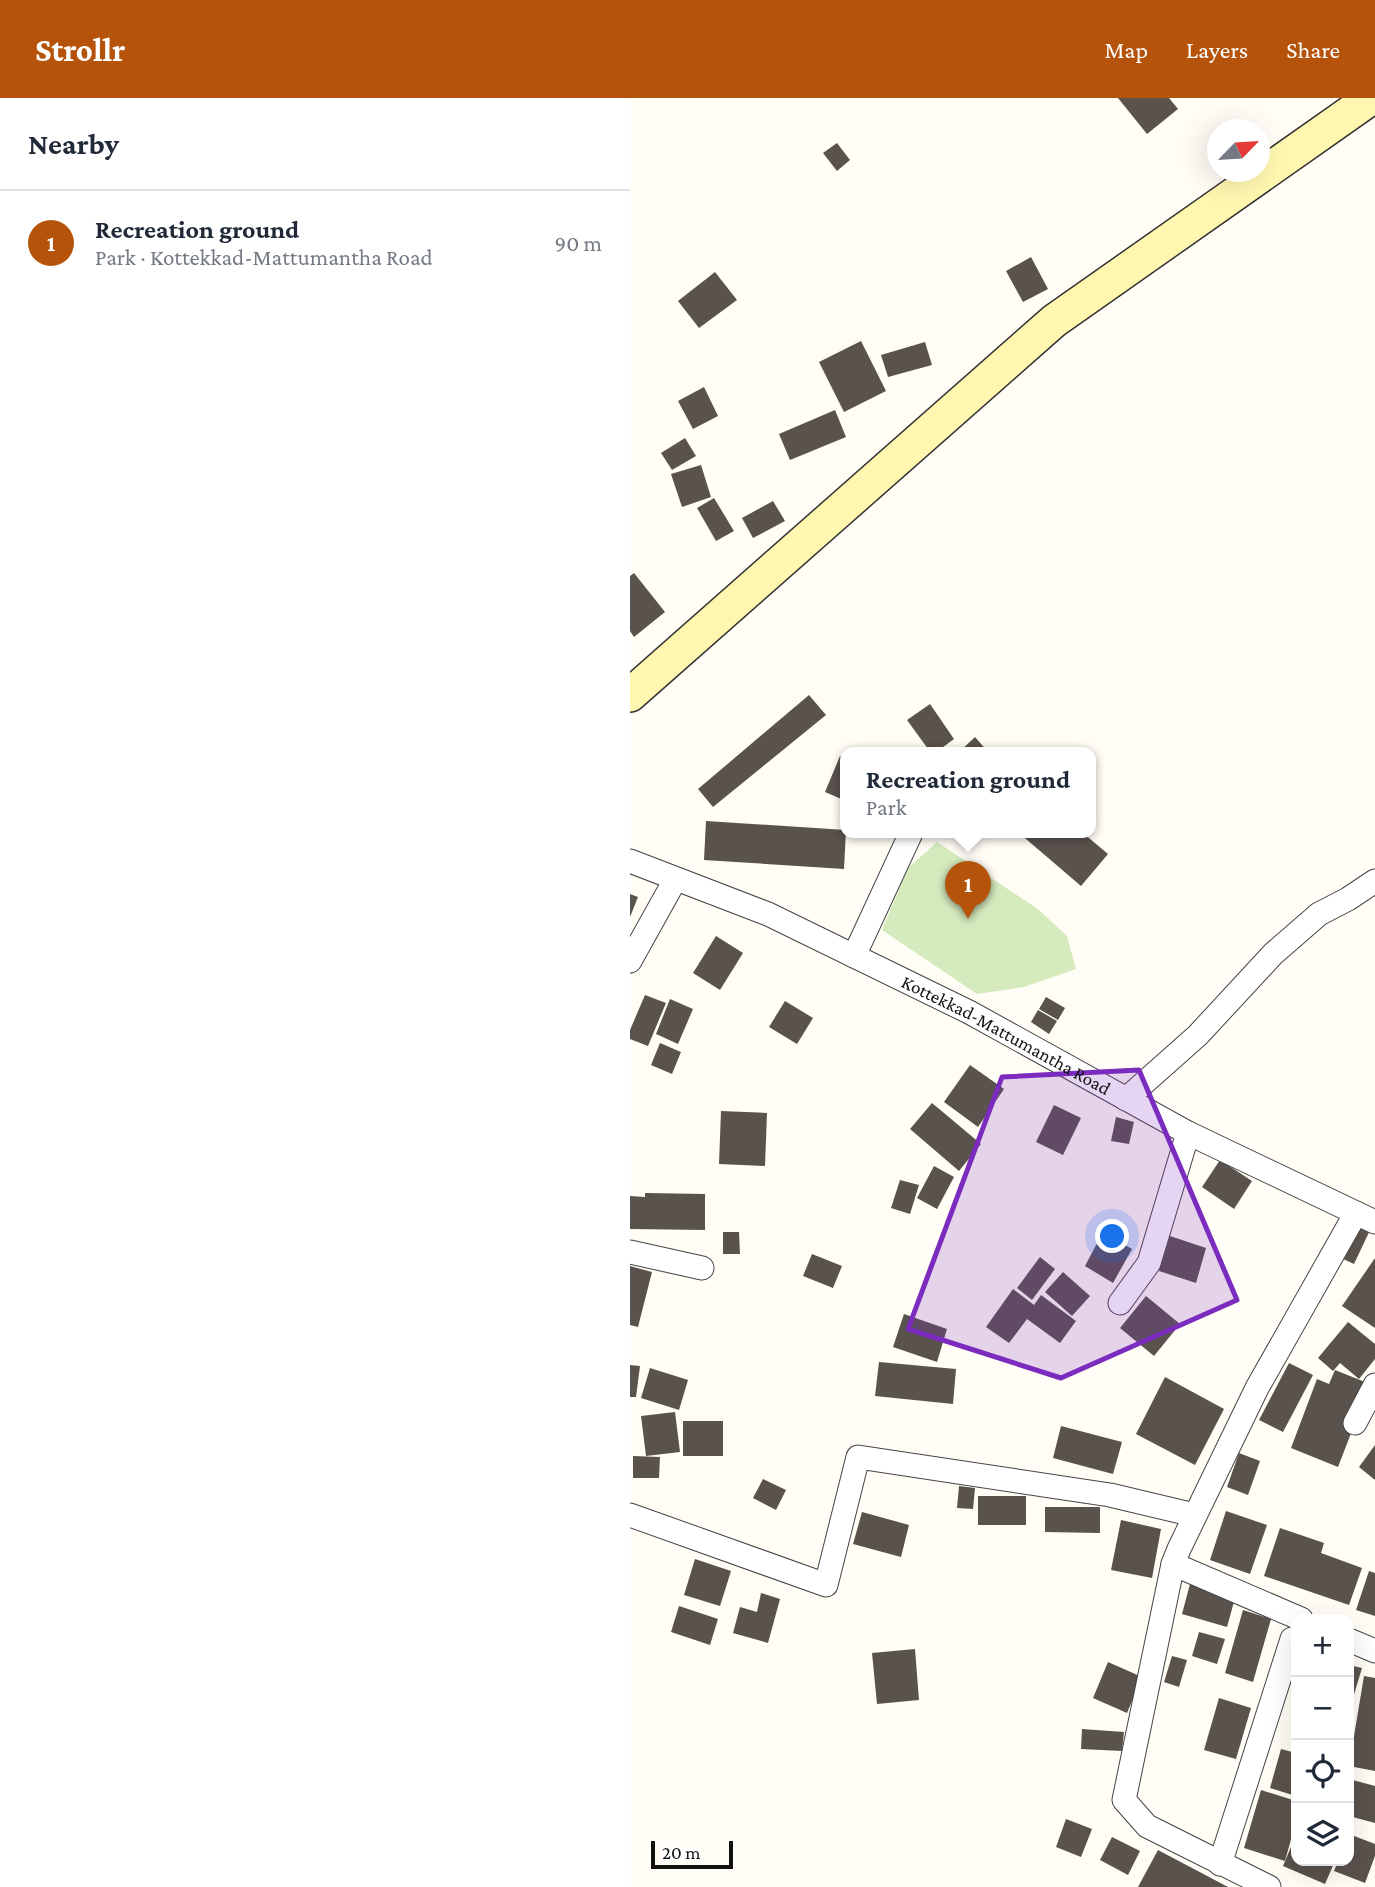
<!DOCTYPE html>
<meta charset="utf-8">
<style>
body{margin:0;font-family:"Crimson Pro",serif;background:#f2f2f3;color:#1f2937}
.controls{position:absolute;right:21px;bottom:21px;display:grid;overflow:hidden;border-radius:14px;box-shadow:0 7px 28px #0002}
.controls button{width:63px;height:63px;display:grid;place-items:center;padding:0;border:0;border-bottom:2px solid #e0e1e3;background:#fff;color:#1f2937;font:35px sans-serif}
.compass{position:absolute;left:577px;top:21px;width:63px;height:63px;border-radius:50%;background:#fff;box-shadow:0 7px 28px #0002;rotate:65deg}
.scale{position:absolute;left:21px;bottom:18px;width:82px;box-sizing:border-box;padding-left:7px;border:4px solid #111;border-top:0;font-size:19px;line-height:24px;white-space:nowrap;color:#111;-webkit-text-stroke:5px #fff;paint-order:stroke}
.you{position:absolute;left:483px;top:1139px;width:24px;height:24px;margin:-18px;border:5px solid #fff;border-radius:50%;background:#1a73e8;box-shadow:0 0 0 10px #1a73e833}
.badge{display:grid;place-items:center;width:46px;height:46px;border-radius:50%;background:#b45309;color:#fff;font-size:23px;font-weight:700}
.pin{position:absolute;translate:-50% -58px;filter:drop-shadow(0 2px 4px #0008)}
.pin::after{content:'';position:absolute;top:37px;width:24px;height:21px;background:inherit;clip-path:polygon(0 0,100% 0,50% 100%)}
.popup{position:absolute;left:210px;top:649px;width:256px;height:91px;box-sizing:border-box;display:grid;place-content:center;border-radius:14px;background:#fff;filter:drop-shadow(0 2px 5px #0005);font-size:23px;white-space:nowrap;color:#747a83}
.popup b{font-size:26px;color:#1f2937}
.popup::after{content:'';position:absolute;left:50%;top:100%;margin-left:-14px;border:14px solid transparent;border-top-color:#fff}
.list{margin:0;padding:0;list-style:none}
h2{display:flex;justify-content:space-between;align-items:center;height:91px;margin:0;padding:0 28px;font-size:30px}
h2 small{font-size:23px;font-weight:400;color:#747a83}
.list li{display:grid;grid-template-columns:46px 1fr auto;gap:21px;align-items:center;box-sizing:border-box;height:105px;padding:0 28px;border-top:2px solid #e0e1e3}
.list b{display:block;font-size:26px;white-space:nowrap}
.list p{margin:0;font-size:23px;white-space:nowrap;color:#747a83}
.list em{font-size:23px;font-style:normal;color:#747a83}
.icon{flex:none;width:38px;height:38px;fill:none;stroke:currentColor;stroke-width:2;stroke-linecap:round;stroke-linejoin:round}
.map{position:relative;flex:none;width:745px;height:1789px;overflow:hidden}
header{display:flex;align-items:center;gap:42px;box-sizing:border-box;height:98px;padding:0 35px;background:#b45309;color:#fff}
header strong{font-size:33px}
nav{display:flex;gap:38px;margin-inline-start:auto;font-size:24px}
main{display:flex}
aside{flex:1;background:#fff}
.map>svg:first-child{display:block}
.green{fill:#d5ebbd}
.building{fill:#5a524d}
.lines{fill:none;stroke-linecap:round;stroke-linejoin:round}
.minor-casing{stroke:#444;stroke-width:25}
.secondary-casing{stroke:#333;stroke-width:36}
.minor{stroke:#fff;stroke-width:23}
.secondary{stroke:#fff6b0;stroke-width:33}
.marked{fill:#7b2cbf;fill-opacity:0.2;stroke:#7b2cbf;stroke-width:5;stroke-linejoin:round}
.labels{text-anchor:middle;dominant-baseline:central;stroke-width:7;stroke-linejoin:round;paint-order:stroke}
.street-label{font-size:19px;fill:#111;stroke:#fff}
</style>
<header>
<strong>Strollr</strong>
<nav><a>Map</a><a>Layers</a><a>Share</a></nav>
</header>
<main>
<aside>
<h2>Nearby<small></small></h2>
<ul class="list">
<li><span class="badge">1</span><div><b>Recreation ground</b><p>Park · Kottekkad-Mattumantha Road</p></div><em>90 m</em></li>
</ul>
</aside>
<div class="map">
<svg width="745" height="1789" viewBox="0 0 745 1789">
<rect width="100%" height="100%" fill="#fffdf5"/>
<polygon class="green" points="307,744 408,811 437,838 446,871 394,889 347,896 252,832 278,770"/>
<g class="building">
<polygon points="488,0 539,0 548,11 517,36"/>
<polygon points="207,45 220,62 207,73 193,55"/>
<polygon points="401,159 418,191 393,204 376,173"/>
<polygon points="85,174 107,202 69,230 48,203"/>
<polygon points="231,243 256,293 214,314 189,264"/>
<polygon points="295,244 302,267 258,279 251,257"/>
<polygon points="74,289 88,318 63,331 48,303"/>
<polygon points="205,312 216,339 160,362 149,336"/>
<polygon points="55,340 66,358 42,372 31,355"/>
<polygon points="71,367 81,399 52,409 41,376"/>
<polygon points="84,400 104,433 86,443 67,410"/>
<polygon points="143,403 155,423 123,440 112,420"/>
<polygon points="4,475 35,514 4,539 0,533 0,478"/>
<polygon points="179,597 196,617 83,709 68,691"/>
<polygon points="300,606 324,641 305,655 301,655 277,622"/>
<polygon points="345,639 359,655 328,655"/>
<polygon points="210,658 216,660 216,703 195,694"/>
<polygon points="76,723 216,732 214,771 74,762"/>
<polygon points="389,735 453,735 478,756 451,788"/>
<polygon points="0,796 8,799 0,819"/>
<polygon points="86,838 113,855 90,892 63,875"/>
<polygon points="15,897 36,905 18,948 0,941 0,932"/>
<polygon points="416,899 435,910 428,922 409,911"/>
<polygon points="40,901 63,911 48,946 26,936"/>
<polygon points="155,903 183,920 167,946 139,929"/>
<polygon points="408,912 427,923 419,936 401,924"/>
<polygon points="30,945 51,954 42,976 21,967"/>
<polygon points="340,967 374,991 348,1029 314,1004"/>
<polygon points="302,1005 351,1046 329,1073 280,1031"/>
<polygon points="424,1007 451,1020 433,1057 406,1044"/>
<polygon points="91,1013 137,1015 135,1068 89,1066"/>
<polygon points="486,1019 504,1024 499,1046 481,1043"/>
<polygon points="590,1062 622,1083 604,1111 572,1089"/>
<polygon points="304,1068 324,1079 307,1111 287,1100"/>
<polygon points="270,1082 289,1087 280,1116 261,1110"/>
<polygon points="15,1095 75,1096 75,1132 0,1131 0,1098 15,1099"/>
<polygon points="726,1123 741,1130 724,1166 709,1159"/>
<polygon points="93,1134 109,1134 110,1156 93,1156"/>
<polygon points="473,1134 502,1151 483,1185 455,1168"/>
<polygon points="540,1138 576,1150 566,1185 529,1173"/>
<polygon points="182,1156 212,1168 203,1190 173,1178"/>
<polygon points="410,1159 425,1171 402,1202 387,1190"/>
<polygon points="745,1160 745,1230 712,1208"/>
<polygon points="0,1168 22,1174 8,1229 0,1227"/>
<polygon points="433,1174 460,1198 442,1218 415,1194"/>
<polygon points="383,1191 404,1207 411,1197 446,1223 430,1245 397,1221 379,1245 356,1229"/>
<polygon points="516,1198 550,1226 524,1258 490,1230"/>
<polygon points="274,1216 317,1231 307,1264 263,1249"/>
<polygon points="718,1224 745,1246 745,1261 729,1281 710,1265 703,1273 688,1260"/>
<polygon points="249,1264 326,1271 323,1306 245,1298"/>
<polygon points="659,1265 683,1277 653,1334 629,1322"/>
<polygon points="0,1267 10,1268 6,1299 0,1299"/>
<polygon points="20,1270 58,1282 49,1312 11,1300"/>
<polygon points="705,1272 740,1286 708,1369 661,1350 687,1281 699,1286"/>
<polygon points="535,1279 594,1311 565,1367 506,1336"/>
<polygon points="45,1314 50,1354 16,1358 11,1318"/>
<rect x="53" y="1323" width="40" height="35"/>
<polygon points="431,1328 492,1344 483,1376 423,1360"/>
<polygon points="745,1347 745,1382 729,1369"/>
<polygon points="609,1355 630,1363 618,1397 597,1389"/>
<polygon points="3,1358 30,1359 29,1380 3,1380"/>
<polygon points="133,1381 156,1392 146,1412 123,1400"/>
<polygon points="329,1388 345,1390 343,1411 327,1410"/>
<rect x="348" y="1398" width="48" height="29"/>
<polygon points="415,1409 470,1409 470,1435 415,1434"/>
<polygon points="596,1413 637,1427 620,1476 580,1462"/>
<polygon points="232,1414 279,1427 271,1459 223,1446"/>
<polygon points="491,1422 531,1431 522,1480 481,1472"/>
<polygon points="650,1430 694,1445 691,1455 732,1470 719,1507 634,1478"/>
<polygon points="65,1461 101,1473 90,1508 54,1497"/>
<polygon points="739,1473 745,1475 745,1518 726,1512"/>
<polygon points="560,1486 605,1500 597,1529 552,1516"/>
<polygon points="131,1495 150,1501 138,1545 103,1535 110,1509 127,1514"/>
<polygon points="49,1508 88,1521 80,1547 41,1534"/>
<polygon points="613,1512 641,1521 623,1584 595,1575"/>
<polygon points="569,1534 595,1541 587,1566 562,1558"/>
<polygon points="285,1551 289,1602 247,1606 242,1555"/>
<polygon points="542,1558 557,1562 549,1589 534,1584"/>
<polygon points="478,1564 512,1579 497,1615 463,1600"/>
<polygon points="719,1567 732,1570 719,1613"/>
<polygon points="734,1578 745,1580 745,1673 719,1668"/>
<polygon points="589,1600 621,1610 606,1661 574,1652"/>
<polygon points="452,1631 494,1634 492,1653 451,1651"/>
<polygon points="651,1651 666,1655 666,1698 640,1690"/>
<polygon points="719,1681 745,1688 745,1725 719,1718"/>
<polygon points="631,1692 666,1703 666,1723 655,1763 614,1750"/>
<polygon points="436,1721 462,1731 451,1759 426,1749"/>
<polygon points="719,1736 745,1746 745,1758 735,1785 704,1773 708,1763 719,1763"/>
<polygon points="666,1737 666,1763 705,1763 695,1786 653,1768"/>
<polygon points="482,1739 510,1753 498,1777 470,1762"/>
<polygon points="528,1752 598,1789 508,1789"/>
</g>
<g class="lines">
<defs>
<g id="minor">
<path id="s1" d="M0 763 138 816 339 914 558 1035 745 1124"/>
<polyline points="224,858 281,735"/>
<polyline points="0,863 45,782"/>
<polyline points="496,1001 568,937 643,856 689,816 718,801 745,783"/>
<polyline points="0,1154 72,1170"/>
<polyline points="490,1205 519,1165 558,1035"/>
<polyline points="725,1325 745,1287"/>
<polyline points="0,1417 196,1487 228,1359 480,1397 564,1417"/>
<polyline points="543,1466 671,1521"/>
<polyline points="719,1542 745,1553"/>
<polyline points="590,1766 662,1541"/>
<polyline points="639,1789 517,1728 494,1702 543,1466 549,1451 627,1290 726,1115"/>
</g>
<polyline id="secondary" points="0,597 424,223 741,0"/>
</defs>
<use href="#minor" class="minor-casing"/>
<use href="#secondary" class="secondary-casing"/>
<use href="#minor" class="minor"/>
<use href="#secondary" class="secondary"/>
</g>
<path class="marked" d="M509 972 607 1202 431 1280 278 1231 372 979Z"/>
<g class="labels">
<g class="street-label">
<text stroke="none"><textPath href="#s1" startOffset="415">Kottekkad-Mattumantha Road</textPath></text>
</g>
</g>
</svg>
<div class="controls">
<button>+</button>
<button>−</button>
<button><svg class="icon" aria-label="locate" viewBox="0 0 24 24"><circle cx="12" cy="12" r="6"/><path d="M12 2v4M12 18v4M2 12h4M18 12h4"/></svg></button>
<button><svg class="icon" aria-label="layers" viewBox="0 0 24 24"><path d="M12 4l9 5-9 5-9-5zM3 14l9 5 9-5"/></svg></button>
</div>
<svg class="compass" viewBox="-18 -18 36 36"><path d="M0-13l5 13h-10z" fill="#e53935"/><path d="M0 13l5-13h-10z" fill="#747a83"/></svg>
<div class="scale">20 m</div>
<div class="you"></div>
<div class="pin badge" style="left:338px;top:821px">1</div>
<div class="popup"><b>Recreation ground</b>Park</div>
</div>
</main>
